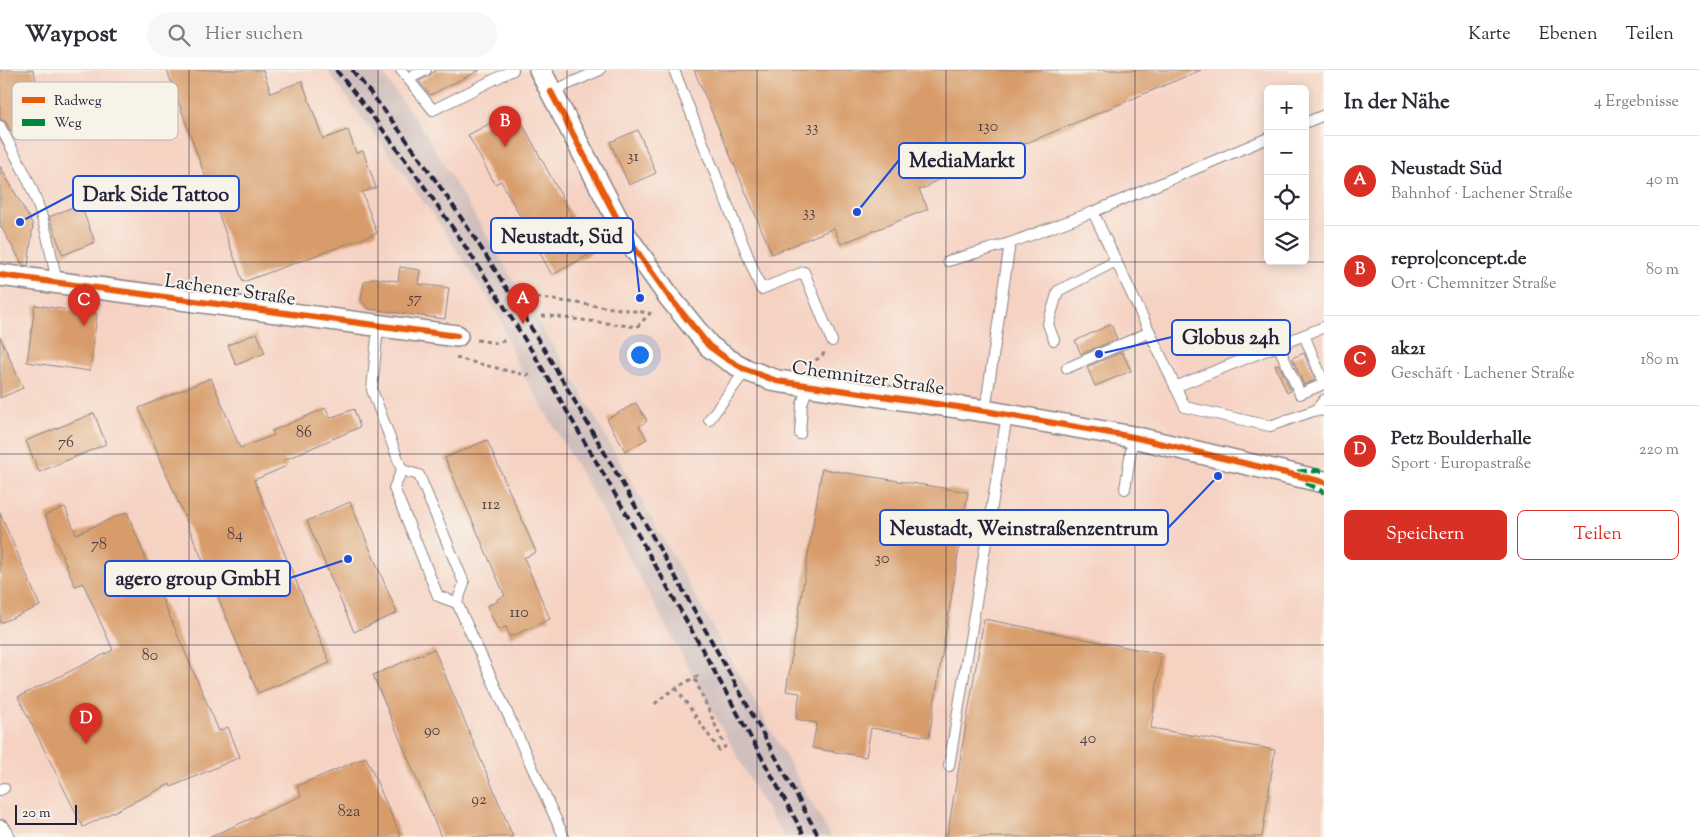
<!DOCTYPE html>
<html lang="de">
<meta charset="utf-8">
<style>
body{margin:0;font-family:"Sorts Mill Goudy",serif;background:#f7f7f7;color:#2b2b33}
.controls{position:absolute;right:15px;top:15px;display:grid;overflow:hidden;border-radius:8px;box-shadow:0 2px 12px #0003}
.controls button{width:45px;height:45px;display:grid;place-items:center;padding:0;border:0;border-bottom:1px solid #e1e1e2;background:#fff;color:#2b2b33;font:25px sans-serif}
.scale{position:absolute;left:15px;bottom:12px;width:62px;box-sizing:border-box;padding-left:5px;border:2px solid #22223b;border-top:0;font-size:14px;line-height:18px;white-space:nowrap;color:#22223b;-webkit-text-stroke:4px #f7f3e8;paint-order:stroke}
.you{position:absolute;left:639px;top:284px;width:18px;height:18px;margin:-12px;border:4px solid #fff;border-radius:50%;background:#1a73e8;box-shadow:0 0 0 8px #1a73e833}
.badge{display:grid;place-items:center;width:32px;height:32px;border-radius:50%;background:#d93025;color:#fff;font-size:16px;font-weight:700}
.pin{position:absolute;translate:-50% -41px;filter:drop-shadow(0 1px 2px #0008)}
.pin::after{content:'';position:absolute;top:26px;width:18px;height:15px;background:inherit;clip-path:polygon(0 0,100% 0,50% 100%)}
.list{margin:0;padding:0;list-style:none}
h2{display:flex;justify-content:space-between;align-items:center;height:65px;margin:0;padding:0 20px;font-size:21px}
h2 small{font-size:16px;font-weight:400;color:#7c7c81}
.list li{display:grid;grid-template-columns:32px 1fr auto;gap:15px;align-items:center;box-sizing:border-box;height:90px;padding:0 20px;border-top:1px solid #e1e1e2}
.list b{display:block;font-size:19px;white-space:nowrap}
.list p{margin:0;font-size:16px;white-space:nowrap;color:#7c7c81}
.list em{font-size:16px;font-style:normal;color:#7c7c81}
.actions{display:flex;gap:10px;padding:15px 20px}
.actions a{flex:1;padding:11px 0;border:1px solid #d93025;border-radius:8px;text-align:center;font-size:18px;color:#d93025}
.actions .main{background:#d93025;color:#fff}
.icon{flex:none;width:28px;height:28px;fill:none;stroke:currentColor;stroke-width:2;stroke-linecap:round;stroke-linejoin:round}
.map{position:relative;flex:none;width:1324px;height:767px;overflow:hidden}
header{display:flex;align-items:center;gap:30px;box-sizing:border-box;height:70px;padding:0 25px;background:#fff;border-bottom:1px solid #e1e1e2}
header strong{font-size:24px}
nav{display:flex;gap:28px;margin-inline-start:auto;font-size:18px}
.search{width:350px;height:45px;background:#f7f7f7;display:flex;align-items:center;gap:12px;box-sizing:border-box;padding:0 18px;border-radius:28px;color:#7c7c81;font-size:19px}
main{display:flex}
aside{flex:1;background:#fff}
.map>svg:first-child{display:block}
.built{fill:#f6d2c3;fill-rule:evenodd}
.industrial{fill:#d1bfbd}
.building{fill:#d89c6b}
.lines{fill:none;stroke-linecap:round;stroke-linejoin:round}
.service-casing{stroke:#8b8384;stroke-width:12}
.minor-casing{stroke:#8b8384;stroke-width:24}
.path{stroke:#8b8384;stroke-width:3;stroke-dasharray:4 4;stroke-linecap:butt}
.service{stroke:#fff;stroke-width:10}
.minor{stroke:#fff;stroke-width:21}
.rail{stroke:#22223b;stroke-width:4;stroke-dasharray:8 4;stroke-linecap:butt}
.quiet{stroke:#00873e;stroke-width:5;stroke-dasharray:10 5;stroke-linecap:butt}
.cycleway-casing{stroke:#f7f3e8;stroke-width:9}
.cycleway{stroke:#e8590c;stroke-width:6}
.grid{fill:none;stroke:#22223b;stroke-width:1;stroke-opacity:0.55}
.labels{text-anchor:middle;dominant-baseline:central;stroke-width:4;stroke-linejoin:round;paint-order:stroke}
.number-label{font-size:16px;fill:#504047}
.street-label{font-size:19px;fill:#22223b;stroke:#f7f3e8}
.key{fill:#f7f3e8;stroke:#b7b4b4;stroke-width:1}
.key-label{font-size:14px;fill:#22223b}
.leader{fill:none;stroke:#1d4ed8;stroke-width:2}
.callout-dot{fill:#1d4ed8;stroke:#f7f3e8;stroke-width:2}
.callout{fill:#f7f3e8;stroke:#1d4ed8;stroke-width:2}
.callout-label{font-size:20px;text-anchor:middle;font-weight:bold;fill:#22223b}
</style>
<header>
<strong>Waypost</strong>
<div class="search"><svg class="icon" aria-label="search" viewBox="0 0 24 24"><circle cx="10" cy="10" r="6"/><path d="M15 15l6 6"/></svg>Hier suchen</div>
<nav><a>Karte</a><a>Ebenen</a><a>Teilen</a></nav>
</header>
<main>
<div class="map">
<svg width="1324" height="767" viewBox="0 0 1324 767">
<rect width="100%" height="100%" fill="#f7f3e8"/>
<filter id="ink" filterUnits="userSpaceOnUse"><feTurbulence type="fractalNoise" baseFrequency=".02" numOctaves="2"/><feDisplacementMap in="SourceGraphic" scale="10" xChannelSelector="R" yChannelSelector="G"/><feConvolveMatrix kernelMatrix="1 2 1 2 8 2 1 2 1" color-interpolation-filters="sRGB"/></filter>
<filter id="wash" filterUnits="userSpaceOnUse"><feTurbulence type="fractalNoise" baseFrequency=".0096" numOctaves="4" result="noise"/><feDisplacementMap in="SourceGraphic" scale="20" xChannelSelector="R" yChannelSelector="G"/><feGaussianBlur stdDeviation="1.12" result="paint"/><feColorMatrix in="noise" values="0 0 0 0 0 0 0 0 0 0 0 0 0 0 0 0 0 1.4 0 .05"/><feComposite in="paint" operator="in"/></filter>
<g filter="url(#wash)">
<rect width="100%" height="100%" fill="#f4e4cc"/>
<g class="built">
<polygon points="0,0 328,1 432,143 498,244 515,290 612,457 761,730 784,767 0,767"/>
<path d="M380 0H530L625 184 640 205 626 183 540 0H1324V767H831L577 315 423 60ZM1268 19H1305V191H1268Z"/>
</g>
<polygon class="industrial" points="327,0 380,0 423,60 577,315 831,767 784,767 761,730 612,457 515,290 498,244 432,143"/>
<g id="blocks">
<g class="building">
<polygon points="0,0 33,0 46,41 10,61 6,52 0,49"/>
<polygon points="167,0 263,0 271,23 302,11 323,69 348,60 356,83 363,81 376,118 362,122 377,163 243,212"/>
<polygon points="436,0 480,0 430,25 419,11 429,6"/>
<polygon points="694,0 1201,0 929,114 929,116 919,120 928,139 841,174 834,158 772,184"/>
<polygon points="515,40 592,183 552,205 501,111 495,114 468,65"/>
<polygon points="638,60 656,103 629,115 610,72"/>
<polygon points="0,96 33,155 28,196 23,195 0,155"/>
<polygon points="80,134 95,172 63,185 49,147"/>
<polygon points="400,197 420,200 418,214 449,218 445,249 369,239 361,230 364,212 374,208 398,211"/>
<polygon points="35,235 97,244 90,301 27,292"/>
<polygon points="1111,254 1117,269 1081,284 1075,271"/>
<polygon points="257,263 265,283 236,295 228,275"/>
<polygon points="0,267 23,318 0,328"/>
<polygon points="1122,282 1131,301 1095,316 1087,297"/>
<polygon points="1304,283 1315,310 1304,315 1292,288"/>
<polygon points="1279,294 1291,321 1287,323 1275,295"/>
<polygon points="211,308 240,378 274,365 272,361 326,338 330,348 354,339 360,357 284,390 287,396 254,410 330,593 258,623 139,338"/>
<polygon points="636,333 647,351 639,356 647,369 625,381 607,349"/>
<polygon points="94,343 106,374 39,402 26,371"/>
<polygon points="487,370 536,482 524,488 550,549 510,567 506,557 498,560 487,536 498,531 497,529 505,526 445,388"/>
<polygon points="822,399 968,422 929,667 871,658 866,687 812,678 817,653 796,649 800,623 786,621"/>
<polygon points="350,432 397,543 354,562 307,451"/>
<polygon points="65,437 76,464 127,442 145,487 144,487 219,661 228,657 240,687 171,717 170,714 83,757 18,627 113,580 83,513 75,516 45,445"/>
<polygon points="0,443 40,536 0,553"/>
<polygon points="984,549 1161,584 1151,658 1275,680 1262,767 947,767"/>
<polygon points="434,579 492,716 513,767 441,767 431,743 373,605"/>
<polygon points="366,687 401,767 210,767 301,726 297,716"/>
</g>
</g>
</g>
<g filter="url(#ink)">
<use href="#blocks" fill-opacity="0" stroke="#8b8384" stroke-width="1"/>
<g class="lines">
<defs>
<g id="service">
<polyline points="401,0 433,40 513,0"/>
<polyline points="674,0 761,219 804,202 832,271"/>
<polyline points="408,9 426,0"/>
<polyline points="551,22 600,0"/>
<polyline points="1305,53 1324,45"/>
<path d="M0 56C9 74 19 91 27 108 43 141 50 177 57 213"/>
<polyline points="1093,142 1185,337 1270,356 1316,340 1324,341"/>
<polyline points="948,191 1010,173 1093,142 1268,68"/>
<polyline points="378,256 372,320 402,400 394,418 438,526 457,533 564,767"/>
<polyline points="1304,265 1324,313"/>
<polyline points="1054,270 1048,254 1058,221 1116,191"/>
<polyline points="1278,275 1300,324 1324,314"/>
<polyline points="1067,298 1150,262"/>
<polyline points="1175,317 1324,257"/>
<polyline points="1316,340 1324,330"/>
<polyline points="985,341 1010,173"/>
<polyline points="709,350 746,300"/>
<polyline points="800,364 802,334 808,316"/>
<polyline points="402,400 419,405 464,513 457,533"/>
<polyline points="1125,419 1133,367"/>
<polyline points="949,696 1007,345"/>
<polyline points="0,720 4,718"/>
</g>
<g id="minor">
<polyline points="540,0 626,166 670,228 709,276 727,289 746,300 777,311 985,341 1133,367 1324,412"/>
<polyline points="0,205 457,266"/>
<polyline points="0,761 3,767"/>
</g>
</defs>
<use href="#service" class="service-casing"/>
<use href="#minor" class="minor-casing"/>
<g class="path">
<polyline points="520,221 527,217 533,227 649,243"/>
<polyline points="542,246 550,246 637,257 653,240"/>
<polyline points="477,270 497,273 507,270"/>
<polyline points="456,288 521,304 527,305 533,302"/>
<polyline points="808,293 820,288 825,282"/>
<polyline points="676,618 719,680 725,677 694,607"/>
<path d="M655 634C668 621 685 613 701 604"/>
</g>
<use href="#service" class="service"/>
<use href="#minor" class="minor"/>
<g class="rail">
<path d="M336 0C407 87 471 182 530 278 555 319 578 362 603 403 672 524 739 645 805 767"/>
<path d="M352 0C449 118 527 248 603 380 677 508 749 637 819 767"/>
</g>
<g class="quiet">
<polyline points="1297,402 1324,400"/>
<polyline points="1306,413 1324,422"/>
</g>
<defs>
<g id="cycleway">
<polyline points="551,22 626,166 670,228 709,276 727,289 746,300 777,311 985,341 1133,367 1324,412"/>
<polyline points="0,205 457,266"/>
</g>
</defs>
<use href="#cycleway" class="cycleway-casing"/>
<use href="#cycleway" class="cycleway"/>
</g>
</g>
<path class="grid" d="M189 0V767M378 0V767M567 0V767M757 0V767M946 0V767M1135 0V767M0 192H1324M0 384H1324M0 575H1324"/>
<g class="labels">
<g class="number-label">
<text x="988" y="57">130</text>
<text x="812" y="58">33</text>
<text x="633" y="87">31</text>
<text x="809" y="143">33</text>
<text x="415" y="229">57</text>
<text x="304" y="363">86</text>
<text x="66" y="373">76</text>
<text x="491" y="435">112</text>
<text x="235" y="465">84</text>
<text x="99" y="475">78</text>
<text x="882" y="489">30</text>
<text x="519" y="543">110</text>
<text x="150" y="586">80</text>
<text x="432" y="661">90</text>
<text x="1088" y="669">40</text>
<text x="479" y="730">92</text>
<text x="349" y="742">82a</text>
</g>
<g class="street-label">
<text transform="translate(230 221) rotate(8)">Lachener Straße</text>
<text transform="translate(868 309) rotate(8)">Chemnitzer Straße</text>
</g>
</g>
<rect x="12" y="12" width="166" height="58" rx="8" class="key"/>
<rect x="22" y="27" width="23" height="6" fill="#e8590c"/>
<rect x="22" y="49" width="23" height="7" fill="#00873e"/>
<g class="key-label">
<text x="54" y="35">Radweg</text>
<text x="54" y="57">Weg</text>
</g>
<path class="leader" d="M857 142L899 90M20 152L73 124M640 228L633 166M1099 284L1172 267M1218 406L1168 458M348 489L290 508"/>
<g class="callout-dot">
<circle cx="857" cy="142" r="5"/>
<circle cx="20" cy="152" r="5"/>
<circle cx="640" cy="228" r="5"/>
<circle cx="1099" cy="284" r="5"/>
<circle cx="1218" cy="406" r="5"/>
<circle cx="348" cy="489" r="5"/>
</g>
<g class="callout">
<rect x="899" y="73" width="126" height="35" rx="5"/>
<rect x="73" y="106" width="166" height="35" rx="5"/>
<rect x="491" y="148" width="142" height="35" rx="5"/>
<rect x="1172" y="250" width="118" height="35" rx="5"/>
<rect x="880" y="440" width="288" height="35" rx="5"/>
<rect x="105" y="491" width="185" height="35" rx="5"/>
</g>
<g class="callout-label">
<text x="962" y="97">MediaMarkt</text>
<text x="156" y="131">Dark Side Tattoo</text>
<text x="562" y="173">Neustadt, Süd</text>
<text x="1231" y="274">Globus 24h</text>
<text x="1024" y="465">Neustadt, Weinstraßenzentrum</text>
<text x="198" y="515">agero group GmbH</text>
</g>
</svg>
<div class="controls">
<button>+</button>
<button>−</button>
<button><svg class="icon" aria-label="locate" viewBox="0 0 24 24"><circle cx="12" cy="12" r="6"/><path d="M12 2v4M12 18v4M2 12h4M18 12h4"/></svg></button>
<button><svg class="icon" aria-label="layers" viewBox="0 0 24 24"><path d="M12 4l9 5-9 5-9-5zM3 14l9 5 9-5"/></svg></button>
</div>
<div class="scale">20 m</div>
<div class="you"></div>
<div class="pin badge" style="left:523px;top:254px">A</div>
<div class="pin badge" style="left:505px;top:77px">B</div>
<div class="pin badge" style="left:84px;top:256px">C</div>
<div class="pin badge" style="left:86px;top:674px">D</div>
</div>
<aside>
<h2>In der Nähe<small>4 Ergebnisse</small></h2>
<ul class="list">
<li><span class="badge">A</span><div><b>Neustadt Süd</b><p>Bahnhof · Lachener Straße</p></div><em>40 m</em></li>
<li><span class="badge">B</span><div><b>repro|concept.de</b><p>Ort · Chemnitzer Straße</p></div><em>80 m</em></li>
<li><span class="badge">C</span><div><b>ak21</b><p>Geschäft · Lachener Straße</p></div><em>180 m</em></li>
<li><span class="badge">D</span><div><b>Petz Boulderhalle</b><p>Sport · Europastraße</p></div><em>220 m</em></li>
</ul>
<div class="actions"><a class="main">Speichern</a><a>Teilen</a></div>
</aside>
</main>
